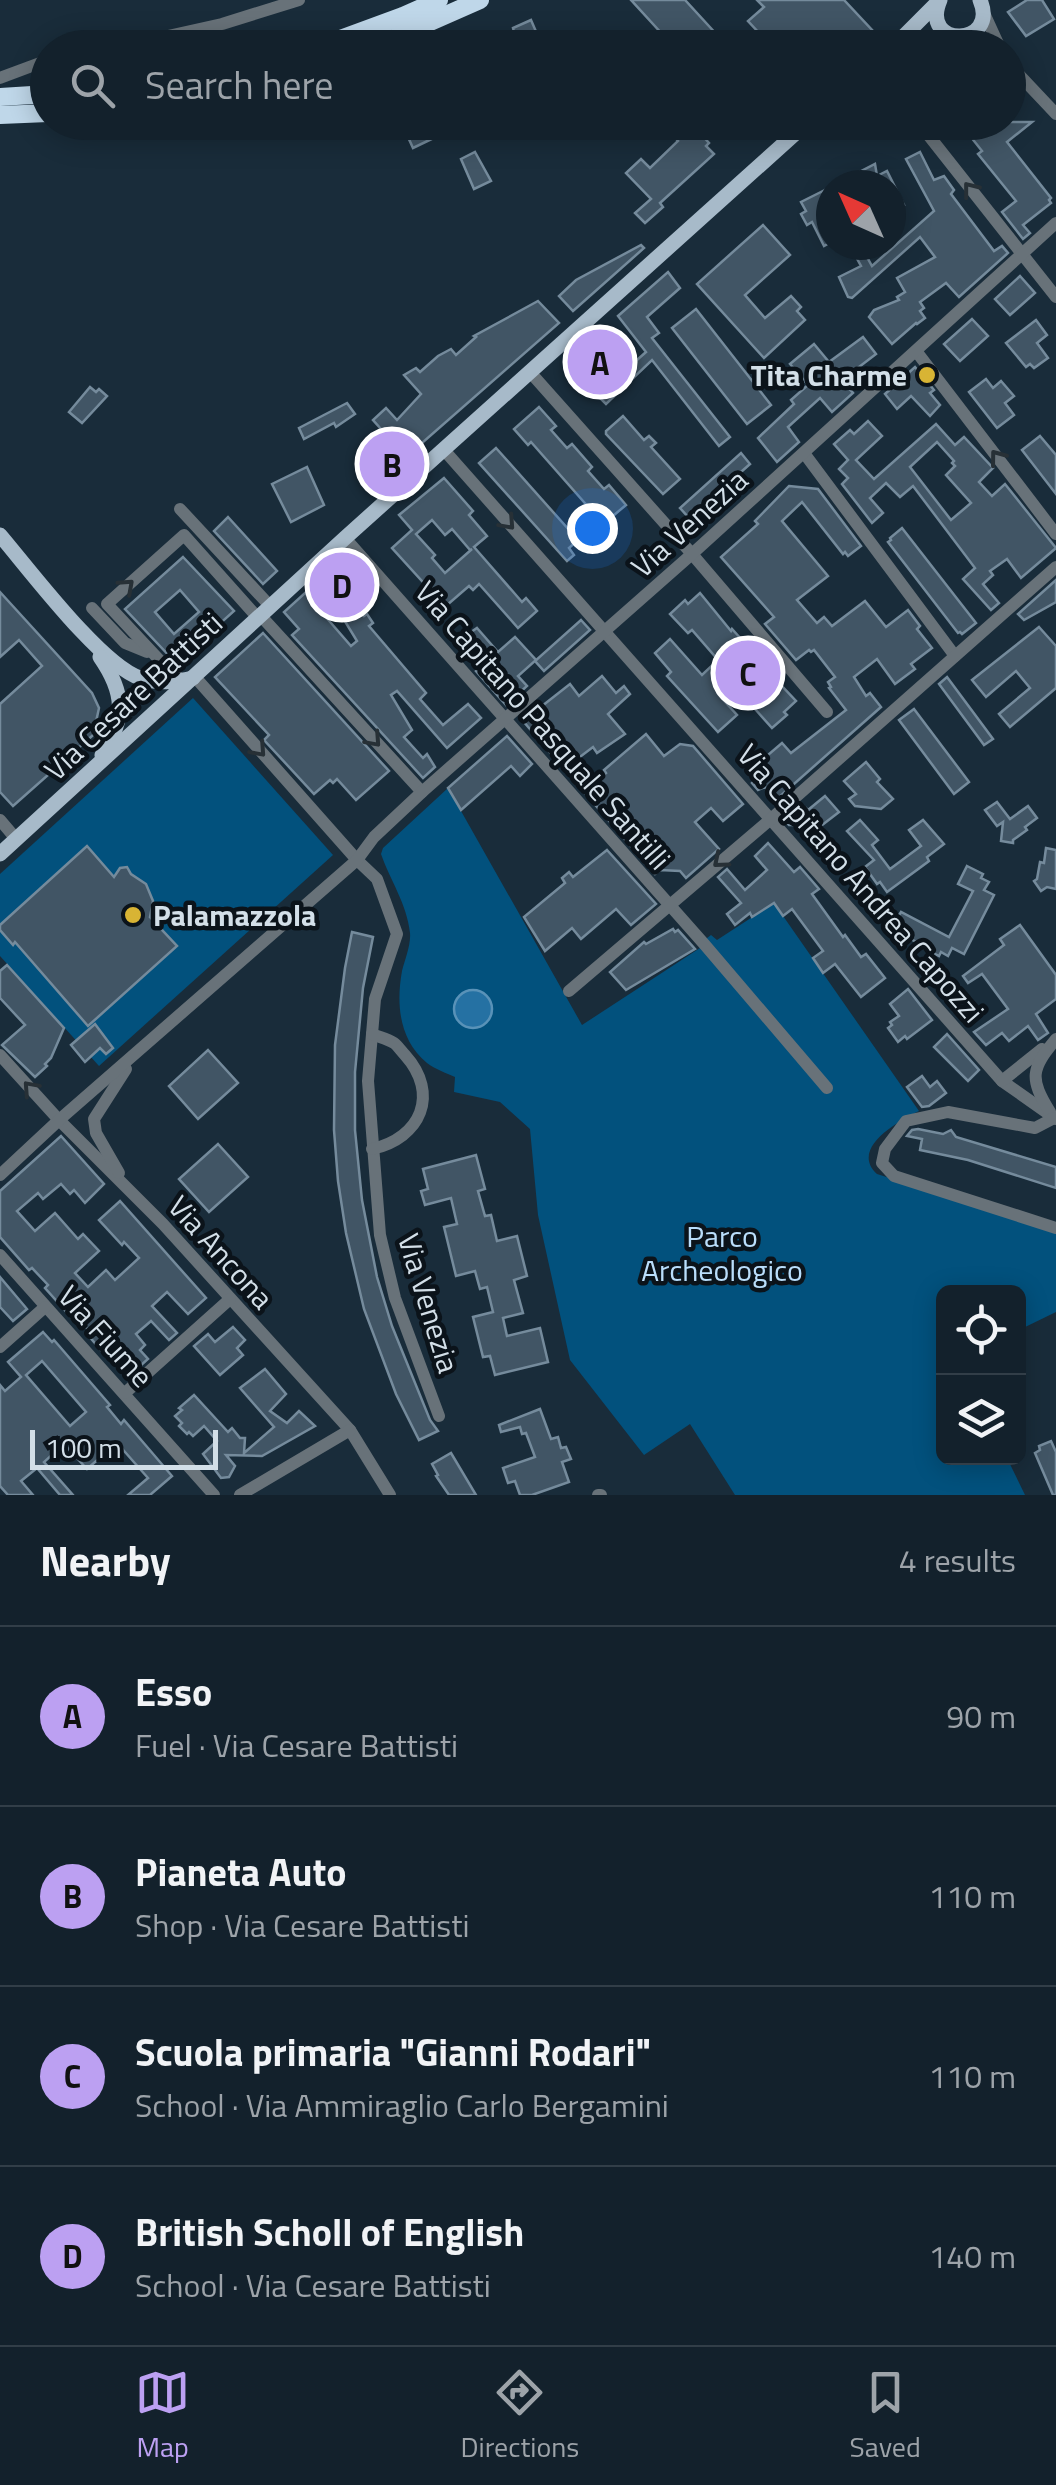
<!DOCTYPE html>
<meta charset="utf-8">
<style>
body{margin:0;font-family:"Titillium Web",sans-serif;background:#202e38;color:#f1f3f6}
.controls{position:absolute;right:30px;bottom:30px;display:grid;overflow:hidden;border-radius:15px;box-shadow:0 5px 25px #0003}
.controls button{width:90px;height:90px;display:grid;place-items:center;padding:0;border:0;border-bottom:2px solid #323e48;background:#13212c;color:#f1f3f6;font:50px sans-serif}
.compass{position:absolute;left:816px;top:170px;width:90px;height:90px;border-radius:50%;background:#13212c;box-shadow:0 5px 25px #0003;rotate:315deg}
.scale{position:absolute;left:30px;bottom:25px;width:188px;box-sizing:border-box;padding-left:10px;border:5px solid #d3dfe8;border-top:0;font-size:28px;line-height:35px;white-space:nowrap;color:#d3dfe8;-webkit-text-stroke:8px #0b131a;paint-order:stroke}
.you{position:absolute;left:592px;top:528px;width:35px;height:35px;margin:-25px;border:8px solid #fff;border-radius:50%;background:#1a73e8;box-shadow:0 0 0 15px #1a73e833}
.badge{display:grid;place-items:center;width:65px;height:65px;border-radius:50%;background:#bca0f2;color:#111;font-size:32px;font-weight:700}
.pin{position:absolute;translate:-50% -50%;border:5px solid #fff;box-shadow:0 2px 10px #0006}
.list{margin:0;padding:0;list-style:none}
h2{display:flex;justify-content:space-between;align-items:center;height:130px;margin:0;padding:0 40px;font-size:42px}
h2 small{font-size:32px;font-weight:400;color:#9da3a9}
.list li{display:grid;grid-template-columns:65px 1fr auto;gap:30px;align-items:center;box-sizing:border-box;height:180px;padding:0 40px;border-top:2px solid #323e48}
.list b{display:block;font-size:38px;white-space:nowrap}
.list p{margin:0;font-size:32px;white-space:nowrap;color:#9da3a9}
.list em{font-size:32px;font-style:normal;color:#9da3a9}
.icon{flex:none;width:55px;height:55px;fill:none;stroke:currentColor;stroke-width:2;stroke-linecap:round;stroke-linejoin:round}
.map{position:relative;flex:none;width:1056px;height:1495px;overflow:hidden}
.search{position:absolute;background:#13212c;box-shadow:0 5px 25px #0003;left:30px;right:30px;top:30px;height:110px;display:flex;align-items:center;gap:25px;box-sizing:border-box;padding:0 35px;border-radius:55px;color:#9da3a9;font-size:38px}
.sheet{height:850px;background:#13212c}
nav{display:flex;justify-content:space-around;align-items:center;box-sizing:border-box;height:140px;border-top:2px solid #323e48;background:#13212c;font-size:28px;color:#9da3a9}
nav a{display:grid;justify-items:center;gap:5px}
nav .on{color:#bca0f2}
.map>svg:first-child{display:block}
.green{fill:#02517d}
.water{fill:#2571a3;stroke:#5992b8;stroke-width:2.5}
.building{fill:#415565;stroke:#758b9c;stroke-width:2.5;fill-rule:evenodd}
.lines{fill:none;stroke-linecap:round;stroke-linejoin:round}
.minor{stroke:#687279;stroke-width:12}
.major{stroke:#a7bac9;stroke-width:15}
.highway{stroke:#bfd7e9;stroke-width:18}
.oneway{stroke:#273036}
.poi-dot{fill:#d8b434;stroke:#0b131a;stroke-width:4}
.labels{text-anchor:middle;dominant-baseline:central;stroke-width:9;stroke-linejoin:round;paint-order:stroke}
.poi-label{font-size:30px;font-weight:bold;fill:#d3dfe8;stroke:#0b131a;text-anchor:end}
.street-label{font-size:30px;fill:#d3dfe8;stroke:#0b131a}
.park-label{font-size:30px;fill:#badefb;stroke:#0b131a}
</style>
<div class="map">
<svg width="1056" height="1495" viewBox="0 0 1056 1495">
<rect width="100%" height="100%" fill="#192c3a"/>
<g class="green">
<polygon points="193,698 333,855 99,1066 0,956 0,874"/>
<path d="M448 788 582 1025 700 948 698 945 711 935 717 940 774 903 919 1111C899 1121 849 1148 877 1174L1056 1231V1312L1019 1330 1018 1292H944V1458H1007L1025 1495H735L690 1424 644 1455 570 1360 538 1215 530 1129 500 1102 454 1092 455 1077C446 1073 435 1069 427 1063 399 1040 396 1004 402 971 405 959 411 945 410 933 407 904 390 880 381 854L383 848Z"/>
</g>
<circle class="water" cx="473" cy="1009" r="19"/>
<g class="building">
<polygon points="631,0 685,0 729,48 675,48"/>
<polygon points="757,0 844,0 872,30 863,38 872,48 773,48 748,21 764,7"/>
<polygon points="1027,0 1042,0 1054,19 1026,36 1008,12"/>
<polygon points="531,20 541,43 536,45 537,48 480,48 514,32 513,28"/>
<polygon points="439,122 467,122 413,148 408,137"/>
<polygon points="662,122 690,122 709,143 706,146 714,154 660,203 663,207 645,223 635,213 651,199 626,173 641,159 650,168 678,141"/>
<polygon points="959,122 1032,122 1007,142 1051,198 1049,200 1051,203 1023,225 1030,233 1023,239 1002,212 1016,201 978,154 982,151"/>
<polygon points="475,152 491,181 474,189 461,159"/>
<polygon points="920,152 934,180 944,176 954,190 951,194 994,251 1002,246 1008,253 959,297 946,283 920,302 924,308 920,311 925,318 917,324 916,323 892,344 869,317 874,310 899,300 897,297 905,292 897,278 935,257 920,237 852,298 848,297 839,277 861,266 855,255 863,250 872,266 934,211 906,159"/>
<polygon points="875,164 877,176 887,171 904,205 891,212 891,185 834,185"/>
<polygon points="831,187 831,242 824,246 812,222 807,225 801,214 806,211 801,202"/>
<polygon points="763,225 790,255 745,295 765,318 791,296 801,307 797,311 805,320 764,358 697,284"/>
<polygon points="641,245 644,248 573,311 559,296 576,280"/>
<polygon points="668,272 680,288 647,317 659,333 652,338 730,437 719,446 652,360 606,404 598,396 608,387 591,368 603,358 619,376 646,352 618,316"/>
<polygon points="1020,276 1035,293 1010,315 995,299"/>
<polygon points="538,301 559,323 406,457 373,420 386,408 397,420 421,394 404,375 416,368 420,372 438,356 451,349 456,355 476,337 474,336"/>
<polygon points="696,309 771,405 747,424 672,328"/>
<polygon points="972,319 988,336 960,361 944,344"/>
<polygon points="1036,320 1047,335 1037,343 1048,358 1034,368 1030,364 1026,367 1006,343"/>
<polygon points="863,337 876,354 842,380 853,393 832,412 820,398 788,427 799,442 777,462 758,438 794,404 791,400 808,385 790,364 814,344 829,362"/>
<polygon points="915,367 934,390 930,393 940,405 930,416 911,396 897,409 885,394"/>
<polygon points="986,379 993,388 1001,381 1014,396 1005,403 1014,415 997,428 969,392"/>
<polygon points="90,387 96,392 99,389 107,396 82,423 69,412"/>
<polygon points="347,403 355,414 336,427 334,423 304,439 299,428"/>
<polygon points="539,407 556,426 551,430 567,448 572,444 592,467 588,471 604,489 609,485 626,505 601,526 588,511 590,509 531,442 528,445 514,429"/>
<polygon points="623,416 644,440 649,436 656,443 651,447 680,479 663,494 606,434 606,431"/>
<path d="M868 421 882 436 856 460 874 479 936 424 955 445 964 437 993 468 979 482 992 496 1005 484 1056 548 1021 578 1007 559 990 571 993 575 983 584 999 603 991 610 963 579 975 568 913 486 900 497 886 483 870 498 883 513 872 523 842 484 848 478 839 469 848 460 834 444 850 430 854 434ZM937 442 954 461 952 463 955 466 946 475 971 503 951 520 910 467Z"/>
<polygon points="1040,436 1056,455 1056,494 1022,450"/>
<polygon points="496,448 578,540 569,548 574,555 567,561 479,463"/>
<polygon points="741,453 750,464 689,518 680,508"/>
<polygon points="307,467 324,505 291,522 272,484"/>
<path d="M444 478 473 511 469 515 487 536 474 547 522 602 526 598 537 611 518 628 479 584 473 590 469 586 439 612 424 596 430 590 392 548 412 530 399 515ZM432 520 445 535 452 529 470 550 472 549 445 573 432 558 435 555 416 534Z"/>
<polygon points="789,486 818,489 861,546 848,556 845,552 843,554 802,502 782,521 828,576 797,600 817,623 824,617 832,626 865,601 886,627 908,610 920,626 917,629 932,648 911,664 915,669 895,684 877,659 854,677 866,696 870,693 881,707 777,799 765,787 758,790 752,783 755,780 748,772 782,743 791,753 846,710 829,688 831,687 828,682 835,677 814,650 811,652 809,650 796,660 765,624 774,617 721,557 758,524 755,521"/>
<polygon points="228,517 277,571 263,584 214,531"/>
<polygon points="902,528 976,623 962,634 960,632 958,633 888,542 891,540 890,538"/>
<path d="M183 557 234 611 176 663 125 609ZM180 590 199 612 174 634 155 612Z"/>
<polygon points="344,564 366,590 354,600 364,616 367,614 373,623 369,626 426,693 420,699 443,725 468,704 481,718 447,748 397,691 391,695 412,730 404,737 423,758 427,754 435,767 423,778 292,635 299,629 284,612 305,593 351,646 357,641 321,582"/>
<polygon points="1056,580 1056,602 1024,620 1018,614"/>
<polygon points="0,592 92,693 99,708 96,722 101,728 13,806 0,792 0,704 42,666 19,640 0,657"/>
<polygon points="700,593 731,631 732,629 742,640 738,643 751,658 755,655 764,665 763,666 796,701 784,712 787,715 772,728 755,709 760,705 736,680 719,695 737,715 718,732 667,676 671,672 655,653 670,639 702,675 718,660 692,630 688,633 670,614 685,600 688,604"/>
<polygon points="581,620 590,630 544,671 535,661"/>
<polygon points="1039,627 1056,646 1056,688 1010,727 999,714 1030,688 1016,671 986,697 972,680"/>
<polygon points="477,628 498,652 515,637 536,660 518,676 527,686 506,705 476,671 484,664 461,639"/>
<polygon points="263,633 389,771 356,800 337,779 333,783 330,780 314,794 264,740 269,735 215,677"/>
<polygon points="602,676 616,693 624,686 630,694 608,714 625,734 597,753 593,747 564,769 523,721 570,684 579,696"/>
<polygon points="947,677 993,739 984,745 939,684"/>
<polygon points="914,709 969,782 954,794 899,720"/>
<polygon points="646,734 664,756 680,744 693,746 743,804 723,821 711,808 695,822 719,849 686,878 680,871 660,870 655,874 584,792 606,773 604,770"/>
<polygon points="507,736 532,764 520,776 511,766 461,810 448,788"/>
<polygon points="866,762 880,779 877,782 893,799 881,809 855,806 849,799 856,794 844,781"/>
<polygon points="825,796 839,812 808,836 795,825 789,825 785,821 791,815 794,816 806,808 808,810"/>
<polygon points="997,802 1010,819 1028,806 1037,818 1025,827 1027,830 1013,840 1013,843 1001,841 1003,822 997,826 985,810"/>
<polygon points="860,820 878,840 872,845 890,869 921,846 909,830 923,820 944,844 927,857 929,861 887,892 880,882 877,884 865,867 874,860 847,831"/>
<polygon points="768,843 794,872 800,867 819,889 812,894 843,937 845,935 861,957 866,954 885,978 861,997 835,964 823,973 813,958 823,951 792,909 783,916 774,903 752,917 750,913 735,925 727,914 741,903 718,877 727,869 745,890 767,870 755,856"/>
<polygon points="87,846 114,877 120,868 127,867 131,874 146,884 153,901 150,917 177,946 88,1026 15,942 13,945 0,930 0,925"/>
<polygon points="1046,848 1056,850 1056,889 1047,887 1041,891 1034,881 1037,879 1040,862 1044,863"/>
<polygon points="607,850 656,904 631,925 616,909 581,939 572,928 545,951 524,917 565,883 562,878 569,872 573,877"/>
<polygon points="967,866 983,874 981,878 989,882 984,890 994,895 964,954 952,948 948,956 941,952 939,956 920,946 921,944 908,938 910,934 893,925 901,912 949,937 973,891 958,884"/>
<polygon points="1020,925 1056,975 1056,999 1036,1014 1048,1033 1038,1040 1028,1026 1009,1041 1002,1033 986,1045 974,1032 1008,1009 982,974 968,983 963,976 1004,945 1000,939"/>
<polygon points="673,929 675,932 678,930 695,949 626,990 610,972 644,942 646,944"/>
<polygon points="352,932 373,937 363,988 355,1072 355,1130 362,1200 377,1277 392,1326 430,1420 438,1431 419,1440 396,1394 364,1309 346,1233 338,1181 334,1130 335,1045 345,968"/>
<polygon points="7,965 64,1028 51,1058 45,1064 47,1066 35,1077 2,1045 25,1025 0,998 0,971"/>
<polygon points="908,989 932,1020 907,1039 905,1036 898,1042 888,1028 892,1025 890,1022 899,1016 890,1004"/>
<polygon points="95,1024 113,1048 106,1054 100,1048 85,1062 71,1045"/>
<polygon points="947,1034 979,1070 968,1081 934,1047"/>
<polygon points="208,1050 238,1083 198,1119 169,1086"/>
<polygon points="922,1076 930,1087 937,1081 946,1093 929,1106 922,1107 907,1087"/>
<polygon points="918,1129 943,1134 951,1130 956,1137 1056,1167 1056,1188 968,1160 920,1150 922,1139 907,1136 912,1130"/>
<polygon points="61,1136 104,1184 85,1203 74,1190 70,1194 61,1184 43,1199 38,1193 17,1211 35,1231 55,1213 78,1239 83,1234 99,1251 75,1273 88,1287 106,1270 115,1280 139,1258 124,1242 122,1245 99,1220 120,1201 206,1298 188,1314 167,1292 152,1306 177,1333 169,1340 151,1321 136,1334 145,1345 140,1350 148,1359 130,1375 111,1354 107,1357 87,1334 90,1332 74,1314 71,1317 45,1288 48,1285 32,1268 29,1270 0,1237 0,1191"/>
<polygon points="218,1144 248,1177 209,1212 179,1179"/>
<polygon points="476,1155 485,1189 478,1191 485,1216 491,1215 497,1241 517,1236 527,1276 514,1280 523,1313 503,1318 507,1336 540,1328 548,1362 495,1375 490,1356 483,1357 473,1317 493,1312 487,1287 480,1289 475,1271 456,1276 444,1227 457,1224 451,1198 425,1205 421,1191 428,1189 423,1169"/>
<polygon points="0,1277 27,1309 13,1321 0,1307"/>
<polygon points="233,1327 245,1340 237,1348 243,1355 220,1375 194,1346 208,1334 215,1342"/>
<path d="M43 1332 52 1342 54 1340 110 1405 107 1407 121 1424 124 1420 172 1476 150 1495H128L148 1478 117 1443 87 1469 64 1444 44 1462 73 1495H60L37 1468 21 1481 33 1495H8L0 1486V1385L5 1391 21 1377 8 1362ZM42 1361 86 1412 70 1426 26 1375Z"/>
<polygon points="265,1369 286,1394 270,1411 287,1423 299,1411 315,1426 262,1456 226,1455 235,1466 229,1477 221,1478 203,1454 217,1441 204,1426 193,1436 189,1432 187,1434 179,1426 182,1423 175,1416 182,1410 179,1408 194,1395 228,1432 232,1428 240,1438 245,1438 244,1453 274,1427 240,1388"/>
<polygon points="540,1409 551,1439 558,1437 561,1448 566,1447 571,1459 562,1462 569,1482 532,1495 520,1495 515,1481 508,1483 503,1468 535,1457 526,1433 522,1434 520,1427 501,1432 499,1425"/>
<polygon points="1051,1441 1056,1452 1056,1495 1053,1495 1035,1453 1040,1450 1039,1446"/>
<polygon points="451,1453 476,1495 449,1495 436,1476 438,1475 432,1464"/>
</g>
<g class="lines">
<g class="minor">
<polyline points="984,13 1000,48"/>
<polyline points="958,37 984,48"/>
<polyline points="92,48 159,38 222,24 299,0"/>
<polyline points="1008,63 1056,114"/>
<polyline points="0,78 48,60"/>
<polyline points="918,122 1056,297"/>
<polyline points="916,351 1056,534"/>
<polyline points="530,372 692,554 827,712"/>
<polyline points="444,450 1002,1081 1056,1119"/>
<polyline points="804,453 955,656"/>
<polyline points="180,509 271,607"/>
<polyline points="345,538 705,945 827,1088"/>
<polyline points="92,608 125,643 147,652"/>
<polyline points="261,616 422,792"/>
<polyline points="195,677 357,860 377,879 397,934 375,999 368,1081 380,1235 395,1298 439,1416"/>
<polyline points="181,680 165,666 107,604 184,535 258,618"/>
<polyline points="0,820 17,840"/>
<polyline points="569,991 772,818 1056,567"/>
<polyline points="0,1055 59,1120 163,1224 350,1430 390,1495"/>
<polyline points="1002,1081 1042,1049"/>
<path d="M1050 1112C1029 1078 1031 1069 1056 1039"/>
<polyline points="1054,1118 1035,1128 948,1112 906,1121 885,1149 882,1163 894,1176 1056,1228"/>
<path d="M372 1149C421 1138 440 1094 405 1055 401 1051 398 1046 394 1043 388 1039 379 1037 372 1034"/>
<polyline points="119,1173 96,1133 94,1119 126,1069"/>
<polyline points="0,1175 59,1120 357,860 374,837 422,792 692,554 1056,223"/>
<polyline points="0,1255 214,1495"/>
<polyline points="0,1347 45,1307"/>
<polyline points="125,1393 230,1299"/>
<polyline points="240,1495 350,1430"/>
<polyline points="598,1495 601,1495"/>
</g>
<g class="major">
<path d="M940 0C919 49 1000 47 980 0"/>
<polyline points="892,48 939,1"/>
<path d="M0 535C29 569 101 665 140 678 158 684 175 682 193 678"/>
<path d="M100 657C125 693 126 718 102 755"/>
<polyline points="0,854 345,538 808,122"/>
</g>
<g class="highway">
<polyline points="316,48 403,16 439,0"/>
<polyline points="371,48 480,0"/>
<polyline points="0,97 48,94"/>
<polyline points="0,115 48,113"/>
</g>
</g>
<defs><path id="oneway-chevron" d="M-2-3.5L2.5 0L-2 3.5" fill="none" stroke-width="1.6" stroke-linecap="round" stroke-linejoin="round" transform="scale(2.5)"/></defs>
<g class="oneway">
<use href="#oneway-chevron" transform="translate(970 189) rotate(-128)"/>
<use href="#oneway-chevron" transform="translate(997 457) rotate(-127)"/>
<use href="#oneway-chevron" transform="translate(508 523) rotate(48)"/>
<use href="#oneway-chevron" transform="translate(127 586) rotate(-42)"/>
<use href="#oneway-chevron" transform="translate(374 740) rotate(48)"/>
<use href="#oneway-chevron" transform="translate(259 750) rotate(48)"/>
<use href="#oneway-chevron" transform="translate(720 861) rotate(140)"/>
<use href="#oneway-chevron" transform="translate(30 1088) rotate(-132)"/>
</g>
<g class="poi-dot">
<circle cx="927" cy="375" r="10"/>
<circle cx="133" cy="915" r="10"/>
</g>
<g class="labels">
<g class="poi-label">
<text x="907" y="375">Tita Charme</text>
<text x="153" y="915" text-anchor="start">Palamazzola</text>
</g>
<g class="street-label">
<text transform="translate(689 523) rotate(-42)">Via Venezia</text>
<text transform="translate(133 696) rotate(-43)">Via Cesare Battisti</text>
<text transform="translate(543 725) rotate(49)">Via Capitano Pasquale Santilli</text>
<text transform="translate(861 883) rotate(49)">Via Capitano Andrea Capozzi</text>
<text transform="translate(221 1252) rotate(48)">Via Ancona</text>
<text transform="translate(429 1303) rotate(73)">Via Venezia</text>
<text transform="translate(106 1336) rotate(48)">Via Fiume</text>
</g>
<g class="park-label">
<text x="722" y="1236">Parco<tspan x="722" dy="34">Archeologico</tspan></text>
</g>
</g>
</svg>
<div class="controls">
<button><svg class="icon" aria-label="locate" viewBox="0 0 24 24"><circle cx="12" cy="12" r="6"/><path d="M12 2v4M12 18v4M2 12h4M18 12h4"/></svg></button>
<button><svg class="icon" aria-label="layers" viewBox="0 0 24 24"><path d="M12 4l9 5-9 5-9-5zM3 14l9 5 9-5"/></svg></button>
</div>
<svg class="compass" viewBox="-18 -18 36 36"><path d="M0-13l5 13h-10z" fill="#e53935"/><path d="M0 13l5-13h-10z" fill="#9da3a9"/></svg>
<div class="scale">100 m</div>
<div class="you"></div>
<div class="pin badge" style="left:600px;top:362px">A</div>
<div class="pin badge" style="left:392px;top:464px">B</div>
<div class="pin badge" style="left:748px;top:673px">C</div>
<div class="pin badge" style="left:342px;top:585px">D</div>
<div class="search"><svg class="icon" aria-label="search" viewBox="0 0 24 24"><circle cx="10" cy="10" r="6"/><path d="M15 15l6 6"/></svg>Search here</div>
</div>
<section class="sheet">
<h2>Nearby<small>4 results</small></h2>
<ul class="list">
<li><span class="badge">A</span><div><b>Esso</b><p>Fuel · Via Cesare Battisti</p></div><em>90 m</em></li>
<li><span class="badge">B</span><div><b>Pianeta Auto</b><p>Shop · Via Cesare Battisti</p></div><em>110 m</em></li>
<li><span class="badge">C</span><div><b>Scuola primaria &quot;Gianni Rodari&quot;</b><p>School · Via Ammiraglio Carlo Bergamini</p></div><em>110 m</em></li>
<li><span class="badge">D</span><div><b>British Scholl of English</b><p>School · Via Cesare Battisti</p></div><em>140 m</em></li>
</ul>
</section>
<nav>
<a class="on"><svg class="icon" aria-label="map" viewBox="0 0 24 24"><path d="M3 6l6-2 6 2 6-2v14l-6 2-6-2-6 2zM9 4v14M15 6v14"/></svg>Map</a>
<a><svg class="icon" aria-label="directions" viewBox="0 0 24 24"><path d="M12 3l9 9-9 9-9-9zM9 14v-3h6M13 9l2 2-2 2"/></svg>Directions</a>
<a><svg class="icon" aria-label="saved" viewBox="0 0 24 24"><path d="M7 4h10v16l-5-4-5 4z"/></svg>Saved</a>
</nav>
